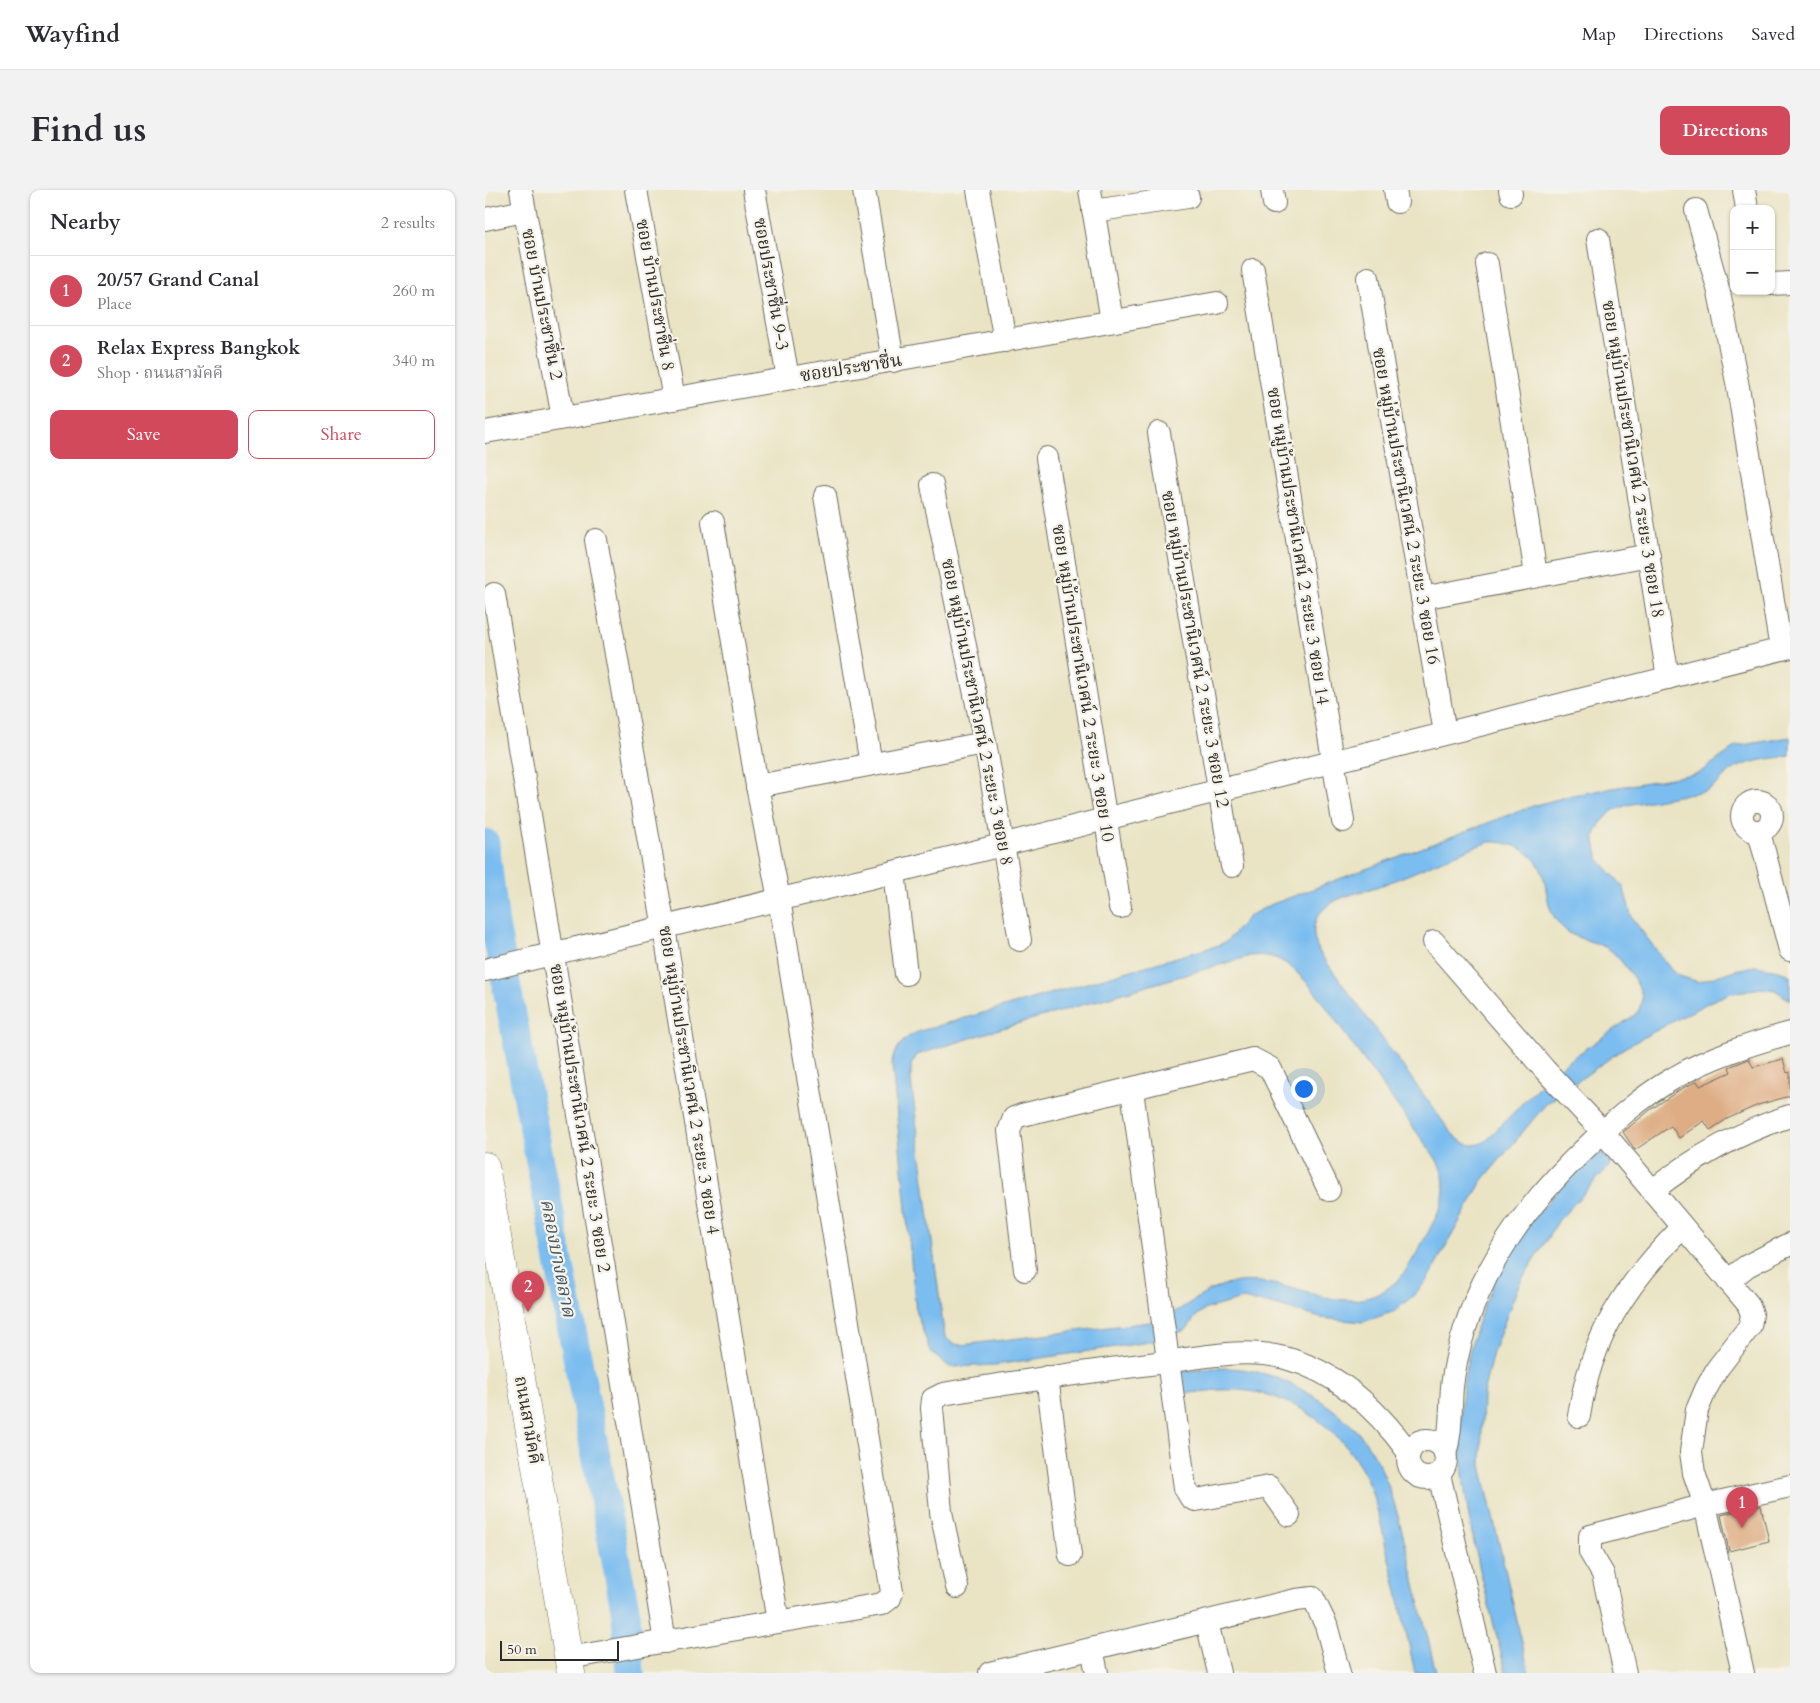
<!DOCTYPE html>
<meta charset="utf-8">
<style>
body{margin:0;font-family:Cardo,"Noto Serif Thai",serif;background:#f2f2f3;color:#2b2b33}
.controls{position:absolute;right:15px;top:15px;display:grid;overflow:hidden;border-radius:10px;box-shadow:0 1px 4px #0004}
.controls button{width:45px;height:45px;display:grid;place-items:center;padding:0;border:0;border-bottom:1px solid #e1e1e2;background:#fff;color:#2b2b33;font:25px sans-serif}
.scale{position:absolute;left:15px;bottom:12px;width:119px;box-sizing:border-box;padding-left:5px;border:2px solid #2b2b2b;border-top:0;font-size:14px;line-height:18px;white-space:nowrap;color:#2b2b2b;-webkit-text-stroke:4px #f7f3e8;paint-order:stroke}
.you{position:absolute;left:818px;top:898px;width:18px;height:18px;margin:-12px;border:4px solid #fff;border-radius:50%;background:#1a73e8;box-shadow:0 0 0 8px #1a73e833}
.badge{display:grid;place-items:center;width:32px;height:32px;border-radius:50%;background:#d1495b;color:#fff;font-size:16px;font-weight:700}
.pin{position:absolute;translate:-50% -41px;filter:drop-shadow(0 1px 2px #0008)}
.pin::after{content:'';position:absolute;top:26px;width:18px;height:15px;background:inherit;clip-path:polygon(0 0,100% 0,50% 100%)}
.list{margin:0;padding:0;list-style:none}
h2{display:flex;justify-content:space-between;align-items:center;height:65px;margin:0;padding:0 20px;font-size:21px}
h2 small{font-size:16px;font-weight:400;color:#7c7c81}
.list li{display:grid;grid-template-columns:32px 1fr auto;gap:15px;align-items:center;box-sizing:border-box;height:70px;padding:0 20px;border-top:1px solid #e1e1e2}
.list b{display:block;font-size:19px;white-space:nowrap}
.list p{margin:0;font-size:16px;white-space:nowrap;color:#7c7c81}
.list em{font-size:16px;font-style:normal;color:#7c7c81}
.actions{display:flex;gap:10px;padding:15px 20px}
.actions a{flex:1;padding:11px 0;border:1px solid #d1495b;border-radius:10px;text-align:center;font-size:18px;color:#d1495b}
.actions .main{background:#d1495b;color:#fff}
.map{position:relative;flex:none;width:1305px;height:1483px;overflow:hidden;border-radius:10px}
header{display:flex;align-items:center;gap:30px;box-sizing:border-box;height:70px;padding:0 25px;background:#fff;border-bottom:1px solid #e1e1e2}
header strong{font-size:24px}
nav{display:flex;gap:28px;margin-inline-start:auto;font-size:18px}
.intro{display:flex;align-items:center;justify-content:space-between;box-sizing:border-box;height:120px;padding:0 30px}
h1{margin:0;font-size:35px}
.button{padding:12px 22px;border-radius:10px;background:#d1495b;color:#fff;font-size:18px;font-weight:700}
main{display:flex;gap:30px;padding:0 30px}
aside{flex:1;background:#fff;border-radius:10px;box-shadow:0 1px 4px #0004}
.map>svg:first-child{display:block}
.water{fill:#7bbdf0;stroke:#53748e;fill-rule:evenodd}
.lines{fill:none;stroke-linecap:round;stroke-linejoin:round}
.river{stroke:#7bbdf0;stroke-width:29}
.building{fill:#dead85}
.minor-casing{stroke:#6e6c61;stroke-width:24}
.major-casing{stroke:#6e6c61;stroke-width:29}
.minor{stroke:#fff;stroke-width:22}
.major{stroke:#fff;stroke-width:28}
.labels{text-anchor:middle;dominant-baseline:central;stroke-width:4.5;stroke-linejoin:round;paint-order:stroke}
.street-label{font-size:18px;fill:#2b2b2b;stroke:#f7f3e8}
.water-label{font-size:19px;font-style:italic;fill:#435766;stroke:#f7f3e8}
</style>
<header>
<strong>Wayfind</strong>
<nav><a>Map</a><a>Directions</a><a>Saved</a></nav>
</header>
<div class="intro"><h1>Find us</h1><a class="button">Directions</a></div>
<main>
<aside>
<h2>Nearby<small>2 results</small></h2>
<ul class="list">
<li><span class="badge">1</span><div><b>20/57 Grand Canal</b><p>Place</p></div><em>260 m</em></li>
<li><span class="badge">2</span><div><b>Relax Express Bangkok</b><p>Shop · ถนนสามัคคี</p></div><em>340 m</em></li>
</ul>
<div class="actions"><a class="main">Save</a><a>Share</a></div>
</aside>
<div class="map">
<svg width="1305" height="1483" viewBox="0 0 1305 1483">
<rect width="100%" height="100%" fill="#f7f3e8"/>
<filter id="ink" filterUnits="userSpaceOnUse"><feTurbulence type="fractalNoise" baseFrequency=".02" numOctaves="2"/><feDisplacementMap in="SourceGraphic" scale="10" xChannelSelector="R" yChannelSelector="G"/><feConvolveMatrix kernelMatrix="1 2 1 2 8 2 1 2 1" color-interpolation-filters="sRGB"/></filter>
<filter id="wash" filterUnits="userSpaceOnUse"><feTurbulence type="fractalNoise" baseFrequency=".0096" numOctaves="4" result="noise"/><feDisplacementMap in="SourceGraphic" scale="20" xChannelSelector="R" yChannelSelector="G"/><feGaussianBlur stdDeviation="1.12" result="paint"/><feColorMatrix in="noise" values="0 0 0 0 0 0 0 0 0 0 0 0 0 0 0 0 0 1.4 0 .05"/><feComposite in="paint" operator="in"/></filter>
<g filter="url(#wash)">
<rect width="100%" height="100%" fill="#eae4c5"/>
<g class="water">
<path d="M1305 547V566C1286 569 1260 570 1245 582 1236 589 1231 596 1220 601L1142 615 1127 621 1115 634 1109 647 1114 670 1138 696 1147 728 1187 781 1194 786 1214 792 1250 780 1270 776 1288 779 1305 785V810L1290 800 1277 798 1246 803 1224 812 1139 858 1061 914 997 991 942 1090 930 1104 910 1121 878 1132 836 1128 786 1114 757 1109 721 1119 712 1125 701 1140 664 1152 510 1175 465 1177 446 1163 431 1122 407 875C411 854 421 845 442 839L734 755 742 751 764 726 785 715 1048 616 1088 605 1214 583 1252 556ZM1004 652C1028 651 1053 662 1059 689 1063 706 1062 720 1075 735 1088 750 1105 749 1122 758 1132 763 1156 795 1157 807 1157 813 1155 819 1151 824L1083 871 1052 898 1001 951C984 961 972 950 962 937L837 766C827 750 824 732 840 718 854 705 879 702 897 695 933 682 967 664 1004 652ZM765 766C782 764 794 767 807 778 833 800 850 831 870 858 891 887 912 915 933 944 942 957 955 970 958 986 960 996 959 1006 956 1016 952 1027 923 1081 915 1088 865 1138 812 1086 754 1092 726 1095 709 1112 686 1124 679 1127 672 1129 665 1132L477 1155C467 1154 463 1152 459 1143L426 891V875L432 865 511 840Z"/>
<path d="M1112 957 1126 974 1074 1030 1034 1094 1008 1162 998 1204 996 1275 1044 1483H1021C989 1353 946 1232 1005 1102 1011 1087 1017 1070 1026 1057 1050 1023 1085 989 1112 957Z"/>
<path d="M729 1178C763 1177 789 1184 819 1201 844 1214 869 1234 885 1258 906 1291 914 1331 924 1368 933 1407 942 1445 951 1483H930C921 1441 912 1399 901 1357 896 1334 891 1310 881 1288 860 1243 814 1208 764 1201 740 1198 717 1201 693 1205L690 1183Z"/>
</g>
<g class="lines">
<polyline class="river" points="0,653 10,735 141,1424 145,1483"/>
</g>
<g id="blocks">
<g class="building">
<polygon points="1264,869 1268,877 1298,869 1302,883 1305,882 1305,906 1273,915 1242,929 1225,940 1219,931 1194,948 1186,936 1150,960 1138,942 1165,920 1196,899 1212,891 1215,896 1246,882 1244,877"/>
<polygon points="1276,1316 1284,1351 1244,1361 1236,1325"/>
</g>
</g>
</g>
<g filter="url(#ink)">
<use href="#blocks" fill-opacity="0" stroke="#6e6c61" stroke-width="1"/>
<g class="lines">
<defs>
<g id="minor">
<polyline points="36,0 78,228"/>
<polyline points="151,0 189,209"/>
<polyline points="269,0 303,188"/>
<polyline points="379,0 408,171"/>
<polyline points="493,0 520,151"/>
<polyline points="605,0 627,131"/>
<polyline points="787,0 789,13"/>
<polyline points="910,0 912,12"/>
<polyline points="1025,0 1026,4"/>
<polyline points="1259,0 1262,19"/>
<polyline points="1211,20 1234,102 1253,197 1296,459"/>
<polyline points="608,21 703,7"/>
<polyline points="0,29 39,21"/>
<polyline points="1113,49 1183,488"/>
<polyline points="1002,74 1051,385"/>
<polyline points="768,80 858,631"/>
<polyline points="883,88 960,543"/>
<polyline points="1286,94 1305,93"/>
<polyline points="0,242 732,113"/>
<polyline points="674,243 747,676"/>
<polyline points="562,268 635,717"/>
<polyline points="447,295 500,553 535,750"/>
<polyline points="340,306 386,574"/>
<polyline points="111,350 179,738 293,1432"/>
<polyline points="9,404 180,1452"/>
<polyline points="937,408 1164,365"/>
<polyline points="272,596 500,553"/>
<circle cx="1272" cy="626" r="15"/>
<polyline points="1274,642 1305,760"/>
<polyline points="409,682 421,784"/>
<polyline points="949,752 1060,880 1118,942 1263,1114 1267,1124 1265,1136 1232,1179 1221,1199 1212,1220 1206,1262 1209,1283 1220,1315 1258,1483"/>
<polyline points="0,780 409,682 1305,457"/>
<polyline points="647,900 700,1298 706,1308 711,1310 784,1297 804,1325"/>
<path d="M1167 1001C1209 968 1254 942 1305 926"/>
<polyline points="540,1080 524,941 529,928 537,925 768,869 785,878 844,1000"/>
<polyline points="1243,1091 1262,1076 1305,1054"/>
<polyline points="562,1187 585,1365"/>
<path d="M1094 1226C1106 1146 1141 1094 1197 1038"/>
<circle cx="942" cy="1269" r="19"/>
<path d="M960 1264C967 1242 965 1220 967 1197 969 1177 974 1157 980 1138 1005 1062 1051 1004 1109 950 1134 927 1159 905 1189 888 1224 867 1266 854 1305 843"/>
<polyline points="954,1284 1000,1483"/>
<path d="M472 1397 456 1322 447 1218 448 1209 458 1204C529 1192 601 1182 672 1173 714 1168 759 1157 800 1168 853 1182 893 1220 924 1263"/>
<polyline points="722,1432 734,1483"/>
<polyline points="607,1459 612,1483"/>
<polyline points="83,1468 397,1414 405,1408 407,1402 294,709 272,596 228,332"/>
<polyline points="505,1483 811,1410 828,1408 841,1435 854,1483"/>
<polyline points="1140,1483 1118,1384 1105,1362 1105,1346 1220,1315 1305,1296"/>
</g>
<polyline id="major" points="0,976 86,1483"/>
</defs>
<use href="#minor" class="minor-casing"/>
<use href="#major" class="major-casing"/>
<use href="#minor" class="minor"/>
<use href="#major" class="major"/>
</g>
</g>
<g class="labels">
<g class="street-label">
<text transform="translate(286 94) rotate(80)">ซอยประชาชื่น 9-3</text>
<text transform="translate(170 105) rotate(80)">ซอย บ้านประชาชื่น 8</text>
<text transform="translate(57 114) rotate(79)">ซอย บ้านประชาชื่น 2</text>
<text transform="translate(366 178) rotate(-9)">ซอยประชาชื่น</text>
<text transform="translate(1148 269) rotate(81)">ซอย หมู่บ้านประชานิเวศน์ 2 ระยะ 3 ซอย 18</text>
<text transform="translate(921 316) rotate(80)">ซอย หมู่บ้านประชานิเวศน์ 2 ระยะ 3 ซอย 16</text>
<text transform="translate(813 356) rotate(81)">ซอย หมู่บ้านประชานิเวศน์ 2 ระยะ 3 ซอย 14</text>
<text transform="translate(710 459) rotate(80)">ซอย หมู่บ้านประชานิเวศน์ 2 ระยะ 3 ซอย 12</text>
<text transform="translate(598 493) rotate(81)">ซอย หมู่บ้านประชานิเวศน์ 2 ระยะ 3 ซอย 10</text>
<text transform="translate(492 522) rotate(79)">ซอย หมู่บ้านประชานิเวศน์ 2 ระยะ 3 ซอย 8</text>
<text transform="translate(204 890) rotate(81)">ซอย หมู่บ้านประชานิเวศน์ 2 ระยะ 3 ซอย 4</text>
<text transform="translate(95 928) rotate(81)">ซอย หมู่บ้านประชานิเวศน์ 2 ระยะ 3 ซอย 2</text>
<text transform="translate(43 1230) rotate(80)">ถนนสามัคคี</text>
</g>
<g class="water-label">
<text transform="translate(73 1068) rotate(79)">คลองบางตลาด</text>
</g>
</g>
</svg>
<div class="controls">
<button>+</button>
<button>−</button>
</div>
<div class="scale">50 m</div>
<div class="you"></div>
<div class="pin badge" style="left:1257px;top:1338px">1</div>
<div class="pin badge" style="left:43px;top:1122px">2</div>
</div>
</main>
